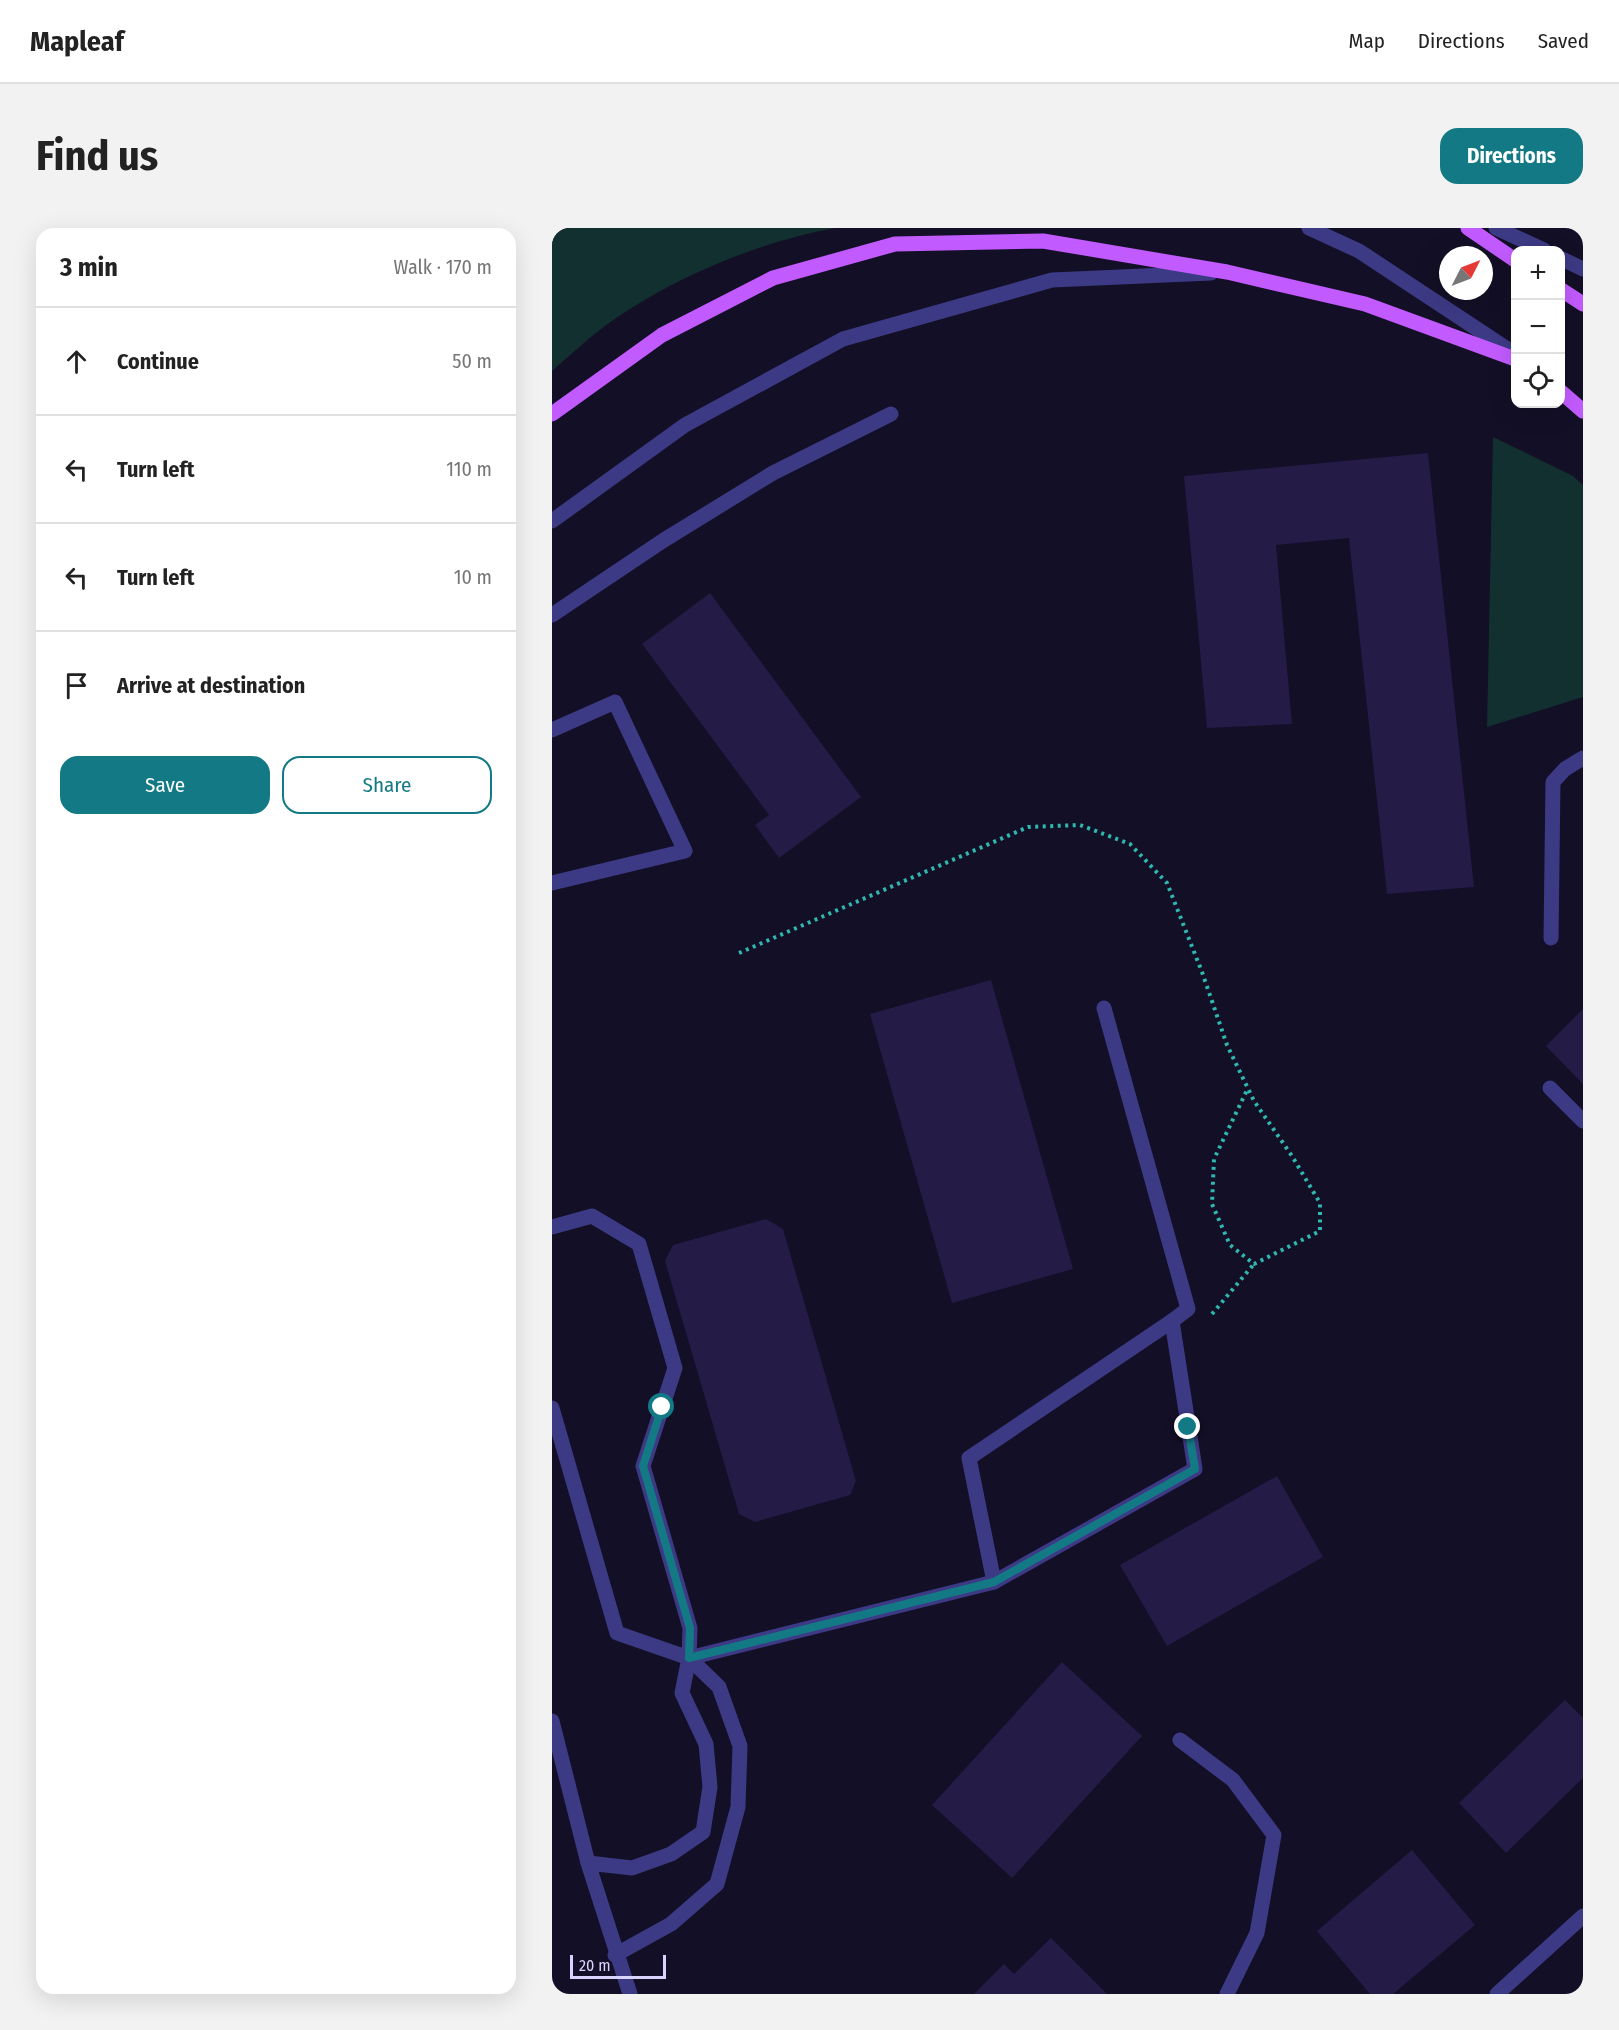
<!DOCTYPE html>
<meta charset="utf-8">
<style>
body{margin:0;font-family:"Fira Sans Condensed",sans-serif;background:#f2f2f2;color:#222}
.controls{position:absolute;right:18px;top:18px;display:grid;overflow:hidden;border-radius:12px;box-shadow:0 6px 24px #0002}
.controls button{width:54px;height:54px;display:grid;place-items:center;padding:0;border:0;border-bottom:2px solid #e0e0e0;background:#fff;color:#222;font:30px sans-serif}
.compass{position:absolute;left:887px;top:18px;width:54px;height:54px;border-radius:50%;background:#fff;box-shadow:0 6px 24px #0002;rotate:48deg}
.scale{position:absolute;left:18px;bottom:15px;width:96px;box-sizing:border-box;padding-left:6px;border:3px solid #d9d4ff;border-top:0;font-size:16px;line-height:21px;white-space:nowrap;color:#d9d4ff;-webkit-text-stroke:4px #130f26;paint-order:stroke}
.stop{position:absolute;width:18px;height:18px;margin:-14px;border:4px solid #137a85;border-radius:50%;background:#fff}
.stop.end{background:#137a85;border-color:#fff;box-shadow:0 2px 6px #0008}
.list{margin:0;padding:0;list-style:none}
h2{display:flex;justify-content:space-between;align-items:center;height:78px;margin:0;padding:0 24px;font-size:26px}
h2 small{font-size:20px;font-weight:400;color:#767676}
.list li{display:grid;grid-template-columns:39px 1fr auto;gap:18px;align-items:center;box-sizing:border-box;height:108px;padding:0 24px;border-top:2px solid #e0e0e0}
.list b{display:block;font-size:22px;white-space:nowrap}
.list em{font-size:20px;font-style:normal;color:#767676}
.actions{display:flex;gap:12px;padding:18px 24px}
.actions a{flex:1;padding:14px 0;border:2px solid #137a85;border-radius:18px;text-align:center;font-size:21px;color:#137a85}
.actions .main{background:#137a85;color:#fff}
.icon{flex:none;width:33px;height:33px;fill:none;stroke:currentColor;stroke-width:2;stroke-linecap:round;stroke-linejoin:round}
.map{position:relative;flex:none;width:1031px;height:1766px;overflow:hidden;border-radius:18px}
header{display:flex;align-items:center;gap:36px;box-sizing:border-box;height:84px;padding:0 30px;background:#fff;border-bottom:2px solid #e0e0e0}
header strong{font-size:28px}
nav{display:flex;gap:33px;margin-inline-start:auto;font-size:21px}
.intro{display:flex;align-items:center;justify-content:space-between;box-sizing:border-box;height:144px;padding:0 36px}
h1{margin:0;font-size:42px}
.button{padding:15px 27px;border-radius:18px;background:#137a85;color:#fff;font-size:21px;font-weight:700}
main{display:flex;gap:36px;padding:0 36px}
aside{flex:1;background:#fff;border-radius:18px;box-shadow:0 6px 24px #0002}
.map>svg:first-child{display:block}
.green{fill:#12302f}
.building{fill:#241b47}
.lines{fill:none;stroke-linecap:round;stroke-linejoin:round}
.path{stroke:#2fb8b0;stroke-width:4;stroke-dasharray:3 4.5;stroke-linecap:butt}
.lane{stroke:#3d3a85;stroke-width:15}
.street{stroke:#3d3a85;stroke-width:15}
.primary{stroke:#c25bff;stroke-width:15}
.route{stroke:#137a85;stroke-width:8}
</style>
<header>
<strong>Mapleaf</strong>
<nav><a>Map</a><a>Directions</a><a>Saved</a></nav>
</header>
<div class="intro"><h1>Find us</h1><a class="button">Directions</a></div>
<main>
<aside>
<h2>3 min<small>Walk · 170 m</small></h2>
<ul class="list">
<li><svg class="icon" aria-label="ahead" viewBox="0 0 24 24"><path d="M12 20V5M6 11l6-6 6 6"/></svg><div><b>Continue</b></div><em>50 m</em></li>
<li><svg class="icon" aria-label="left" viewBox="0 0 24 24"><path d="M17 20v-9H6M10 6l-5 5 5 5"/></svg><div><b>Turn left</b></div><em>110 m</em></li>
<li><svg class="icon" aria-label="left" viewBox="0 0 24 24"><path d="M17 20v-9H6M10 6l-5 5 5 5"/></svg><div><b>Turn left</b></div><em>10 m</em></li>
<li><svg class="icon" aria-label="arrive" viewBox="0 0 24 24"><path d="M6 21V4h12l-3 4 3 4H6"/></svg><div><b>Arrive at destination</b></div></li>
</ul>
<div class="actions"><a class="main">Save</a><a>Share</a></div>
</aside>
<div class="map">
<svg width="1031" height="1766" viewBox="0 0 1031 1766">
<rect width="100%" height="100%" fill="#130f26"/>
<g class="green">
<path d="M0 0H283C204 14 113 53 49 101 32 114 16 129 0 143Z"/>
<polygon points="941,209 1021,248 1031,257 1031,469 935,499"/>
</g>
<g class="building">
<polygon points="876,225 922,659 835,666 797,310 724,317 740,496 655,500 632,248"/>
<polygon points="158,365 309,569 227,630 203,597 217,587 90,416"/>
<polygon points="439,752 521,1041 400,1075 318,786"/>
<polygon points="1031,781 1031,856 994,818"/>
<polygon points="214,991 231,1001 304,1253 298,1267 203,1294 187,1286 113,1033 121,1017"/>
<polygon points="725,1248 771,1329 615,1418 568,1337"/>
<polygon points="510,1434 590,1508 460,1650 380,1577"/>
<polygon points="1013,1472 1031,1490 1031,1550 954,1625 907,1575"/>
<polygon points="860,1622 923,1697 841,1766 818,1766 765,1703"/>
<polygon points="499,1710 555,1766 422,1766 452,1736 462,1746"/>
</g>
<g class="lines">
<g class="path">
<polyline points="187,725 476,599 528,597 578,616 615,655 650,744 675,817 702,873 740,928 768,975 768,1003 702,1036 678,1017 660,976 662,931 696,860"/>
<polyline points="660,1086 702,1036"/>
</g>
<g class="lane">
<polyline points="757,0 807,23 963,126"/>
<polyline points="0,293 133,197 291,111 500,52 659,45"/>
<polyline points="0,387 112,312 221,245 339,186"/>
<polyline points="0,502 63,474 133,623 0,655"/>
<polyline points="999,710 1001,554 1013,541 1031,530"/>
<polyline points="998,860 1031,893"/>
<polyline points="0,999 40,988 87,1016 123,1140 91,1238 138,1400 137,1430 130,1465 154,1516 158,1559 151,1604 119,1626 80,1640 36,1635"/>
<polyline points="0,1180 65,1405 137,1430 167,1459 188,1518 186,1579 165,1656 119,1696 63,1727"/>
<polyline points="442,1354 417,1230 620,1093"/>
<polyline points="137,1430 442,1354 643,1241 620,1093 636,1081 552,780"/>
<polyline points="0,1493 36,1635 78,1766"/>
<polyline points="628,1512 681,1552 722,1607 705,1705 675,1766"/>
<polyline points="945,1766 1031,1688"/>
</g>
<g class="street">
<polyline points="944,0 992,22"/>
<polyline points="1008,30 1031,41"/>
</g>
<g class="primary">
<polyline points="916,0 963,32"/>
<polyline points="1008,61 1031,76"/>
<polyline points="1008,163 1031,183"/>
<polyline points="0,186 110,107 221,50 343,16 491,13 675,44 813,76 963,131"/>
</g>
</g>
<g class="lines">
<polyline class="route" points="110,1179 91,1238 138,1400 137,1430 442,1354 643,1241 636,1199"/>
</g>
</svg>
<div class="controls">
<button>+</button>
<button>−</button>
<button><svg class="icon" aria-label="locate" viewBox="0 0 24 24"><circle cx="12" cy="12" r="6"/><path d="M12 2v4M12 18v4M2 12h4M18 12h4"/></svg></button>
</div>
<svg class="compass" viewBox="-18 -18 36 36"><path d="M0-13l5 13h-10z" fill="#e53935"/><path d="M0 13l5-13h-10z" fill="#767676"/></svg>
<div class="scale">20 m</div>
<div class="stop" style="left:110px;top:1179px"></div>
<div class="stop end" style="left:636px;top:1199px"></div>
</div>
</main>
